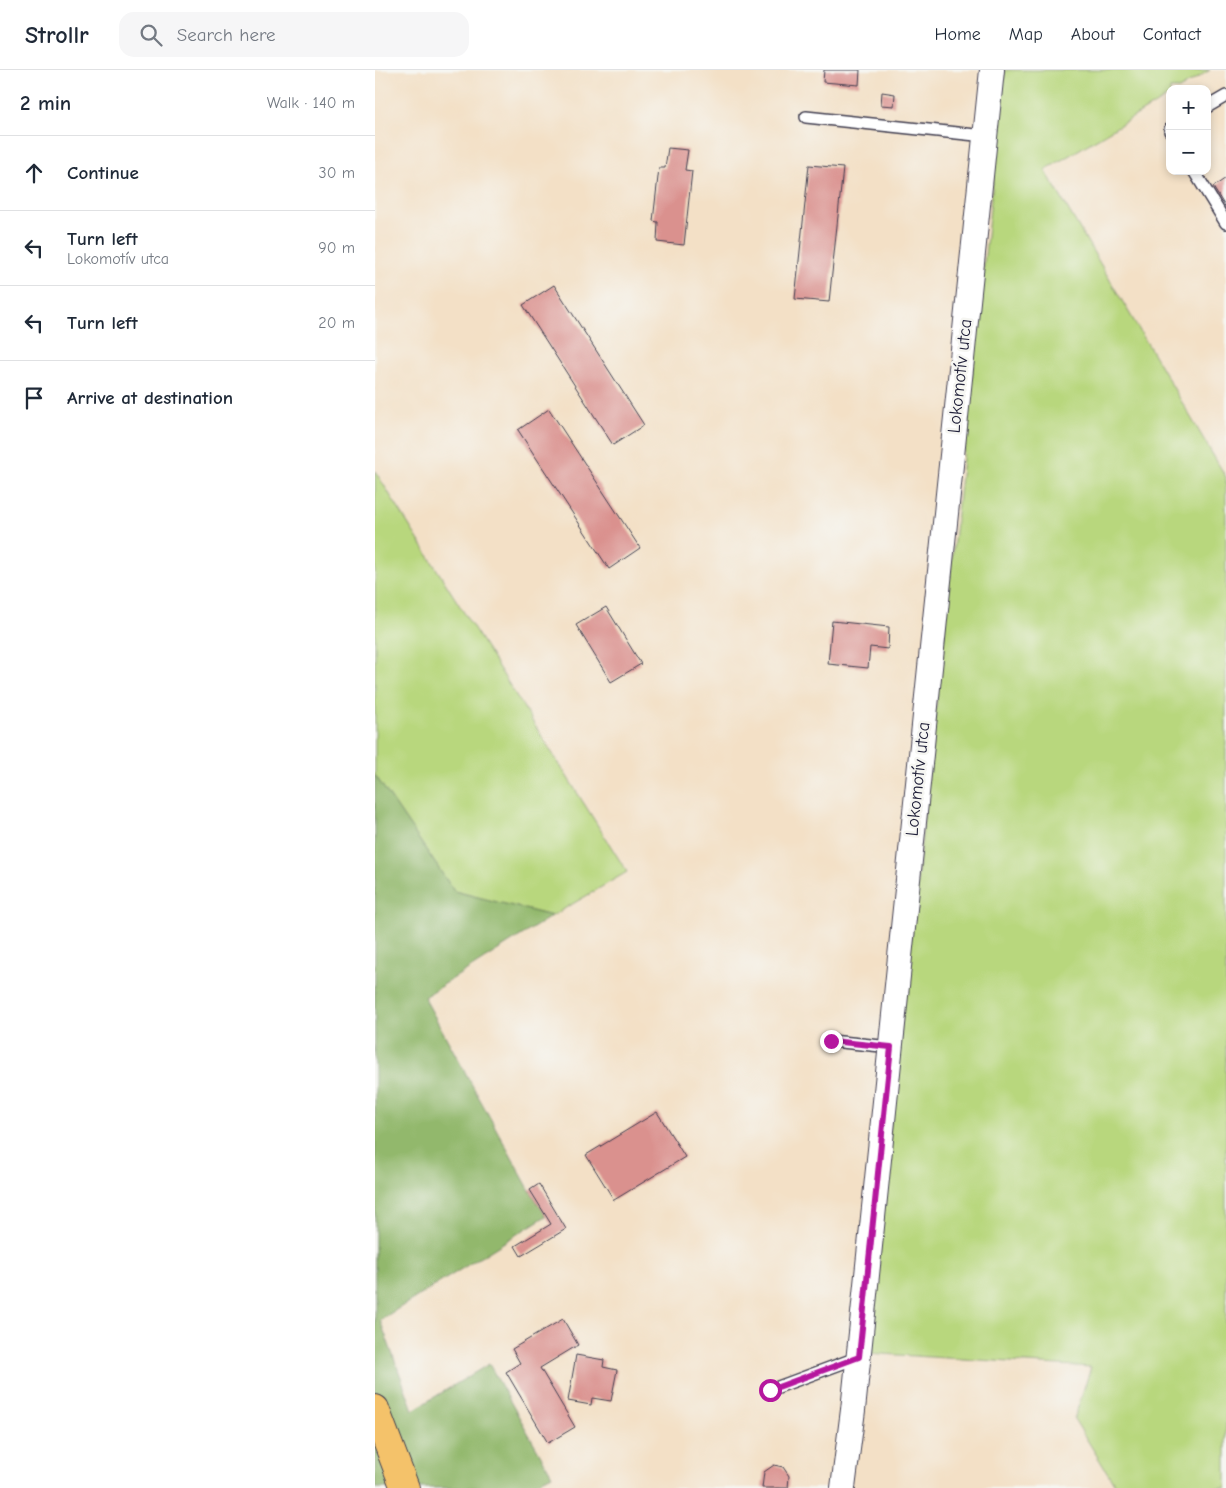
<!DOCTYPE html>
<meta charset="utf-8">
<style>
body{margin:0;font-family:"Comic Neue",sans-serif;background:#f6f6f7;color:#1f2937}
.controls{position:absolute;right:15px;top:15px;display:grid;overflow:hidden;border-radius:10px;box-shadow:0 2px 8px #0003}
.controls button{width:45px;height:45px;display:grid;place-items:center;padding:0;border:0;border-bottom:1px solid #e0e1e3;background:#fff;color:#1f2937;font:25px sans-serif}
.stop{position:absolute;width:15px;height:15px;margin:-11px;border:4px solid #b5179e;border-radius:50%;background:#fff}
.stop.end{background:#b5179e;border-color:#fff;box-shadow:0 1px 5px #0008}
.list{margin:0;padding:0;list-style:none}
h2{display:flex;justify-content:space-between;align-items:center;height:65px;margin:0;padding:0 20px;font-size:21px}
h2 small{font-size:16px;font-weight:400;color:#747a83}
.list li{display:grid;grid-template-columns:32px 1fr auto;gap:15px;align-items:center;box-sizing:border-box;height:75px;padding:0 20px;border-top:1px solid #e0e1e3}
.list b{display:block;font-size:19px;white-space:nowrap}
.list p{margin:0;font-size:16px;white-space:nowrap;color:#747a83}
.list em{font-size:16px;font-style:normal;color:#747a83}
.icon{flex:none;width:28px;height:28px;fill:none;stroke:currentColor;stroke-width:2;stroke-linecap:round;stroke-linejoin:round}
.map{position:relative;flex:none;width:851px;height:1418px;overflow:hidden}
header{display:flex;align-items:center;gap:30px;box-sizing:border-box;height:70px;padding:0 25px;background:#fff;border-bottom:1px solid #e0e1e3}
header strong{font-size:24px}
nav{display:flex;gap:28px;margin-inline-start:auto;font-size:18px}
.search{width:350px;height:45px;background:#f6f6f7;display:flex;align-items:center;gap:12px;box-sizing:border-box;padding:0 18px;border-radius:15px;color:#747a83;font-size:19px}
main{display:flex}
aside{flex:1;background:#fff}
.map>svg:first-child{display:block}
.green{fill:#b8d77d;stroke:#6d7c5c}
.forest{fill:#92b86c;stroke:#5a6d54}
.building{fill:#da918e}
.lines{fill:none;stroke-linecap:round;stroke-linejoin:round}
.service-casing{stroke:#413e50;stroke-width:14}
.minor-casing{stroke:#413e50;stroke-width:26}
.primary-casing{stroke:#413e50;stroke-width:30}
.service{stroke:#fff;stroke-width:11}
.minor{stroke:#fff;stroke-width:24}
.primary{stroke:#f4c26a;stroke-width:28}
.route{stroke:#b5179e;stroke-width:6}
.labels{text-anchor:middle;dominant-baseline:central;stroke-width:5;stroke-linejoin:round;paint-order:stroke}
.street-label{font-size:18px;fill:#22223b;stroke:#f6f6f2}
</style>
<header>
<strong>Strollr</strong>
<div class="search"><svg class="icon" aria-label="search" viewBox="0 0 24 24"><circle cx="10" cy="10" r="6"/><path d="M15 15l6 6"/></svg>Search here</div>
<nav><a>Home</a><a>Map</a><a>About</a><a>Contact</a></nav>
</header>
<main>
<aside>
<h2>2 min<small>Walk · 140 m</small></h2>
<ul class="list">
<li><svg class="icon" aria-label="ahead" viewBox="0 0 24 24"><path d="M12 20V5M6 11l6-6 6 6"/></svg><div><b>Continue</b></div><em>30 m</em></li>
<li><svg class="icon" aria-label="left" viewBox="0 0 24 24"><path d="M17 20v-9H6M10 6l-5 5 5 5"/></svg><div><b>Turn left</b><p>Lokomotív utca</p></div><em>90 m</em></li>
<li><svg class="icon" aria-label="left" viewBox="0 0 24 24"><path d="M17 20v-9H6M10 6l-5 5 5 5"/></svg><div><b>Turn left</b></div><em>20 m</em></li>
<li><svg class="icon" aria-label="arrive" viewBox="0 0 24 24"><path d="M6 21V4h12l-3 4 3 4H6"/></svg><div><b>Arrive at destination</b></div></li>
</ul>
</aside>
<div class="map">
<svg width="851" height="1418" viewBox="0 0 851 1418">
<rect width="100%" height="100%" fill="#f6f6f2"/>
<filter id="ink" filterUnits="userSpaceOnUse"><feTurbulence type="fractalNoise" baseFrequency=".02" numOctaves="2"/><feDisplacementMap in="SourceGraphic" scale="10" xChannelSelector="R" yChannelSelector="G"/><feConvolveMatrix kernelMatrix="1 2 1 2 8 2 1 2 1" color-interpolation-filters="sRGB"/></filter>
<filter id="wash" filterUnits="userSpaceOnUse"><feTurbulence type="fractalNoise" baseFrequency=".0096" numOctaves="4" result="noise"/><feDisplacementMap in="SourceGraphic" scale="20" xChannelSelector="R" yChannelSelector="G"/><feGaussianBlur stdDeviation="1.12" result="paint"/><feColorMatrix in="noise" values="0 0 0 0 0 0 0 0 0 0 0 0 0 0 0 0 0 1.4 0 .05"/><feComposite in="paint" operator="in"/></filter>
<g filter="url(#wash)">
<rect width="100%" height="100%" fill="#f3e0c6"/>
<g class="green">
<polygon points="630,0 835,0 804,19 795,19 795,25 670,100 851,407 851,1418 742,1418 699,1349 716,1297 491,1283"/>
<polygon points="0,401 252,802 177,846 79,821 0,705"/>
</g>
<polygon class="forest" points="0,705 79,821 177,846 49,927 154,1119 171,1146 5,1250 38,1340 114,1294 177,1405 151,1418 0,1418"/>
<g id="blocks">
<g class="building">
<polygon points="449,0 485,0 484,15 448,12"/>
<polygon points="507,22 520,24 519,36 506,35"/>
<polygon points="293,78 313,80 310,100 317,101 309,175 282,172 283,152 278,151 284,98 290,98"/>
<polygon points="434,95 468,98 454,232 420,229"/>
<polygon points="851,108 851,138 838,117"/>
<polygon points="179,215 269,355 238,375 148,235"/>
<polygon points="174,339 265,478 234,499 143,360"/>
<polygon points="231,537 266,594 236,612 201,555"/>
<polygon points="457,551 514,557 513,579 495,577 493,598 453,594"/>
<polygon points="282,1042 310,1087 239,1130 211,1085"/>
<polygon points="164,1114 191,1159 146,1186 140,1176 176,1154 155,1120"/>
<polygon points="188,1249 203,1275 165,1298 200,1357 173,1373 131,1302 145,1293 137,1279"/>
<polygon points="201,1285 229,1290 228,1297 242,1300 236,1331 217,1328 216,1335 193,1331"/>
<polygon points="399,1395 408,1397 414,1406 413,1418 387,1418 389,1402"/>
</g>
</g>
</g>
<g filter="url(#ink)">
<use href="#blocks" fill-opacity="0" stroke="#413e50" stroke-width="1"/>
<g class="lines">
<defs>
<g id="service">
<polyline points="832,37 851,26"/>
<polyline points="431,47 610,66"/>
<polyline points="795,59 795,61"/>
<polyline points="819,101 851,153"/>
<polyline points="456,971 516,977"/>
<polyline points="395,1320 484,1287"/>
</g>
<polyline id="minor" points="468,1418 478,1340 617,0"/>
<polyline id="primary" points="0,1339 30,1418"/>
</defs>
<use href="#service" class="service-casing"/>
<use href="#minor" class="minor-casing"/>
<use href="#primary" class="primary-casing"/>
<use href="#service" class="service"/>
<use href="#minor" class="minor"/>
<use href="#primary" class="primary"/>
</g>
</g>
<g class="lines" filter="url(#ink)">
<polyline class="route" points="395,1320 484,1287 516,977 456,971"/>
</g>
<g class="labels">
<g class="street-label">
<text transform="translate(585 306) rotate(-84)">Lokomotív utca</text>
<text transform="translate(543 709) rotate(-84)">Lokomotív utca</text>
</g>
</g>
</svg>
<div class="controls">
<button>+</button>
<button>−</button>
</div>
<div class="stop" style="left:395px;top:1320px"></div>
<div class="stop end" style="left:456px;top:971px"></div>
</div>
</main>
